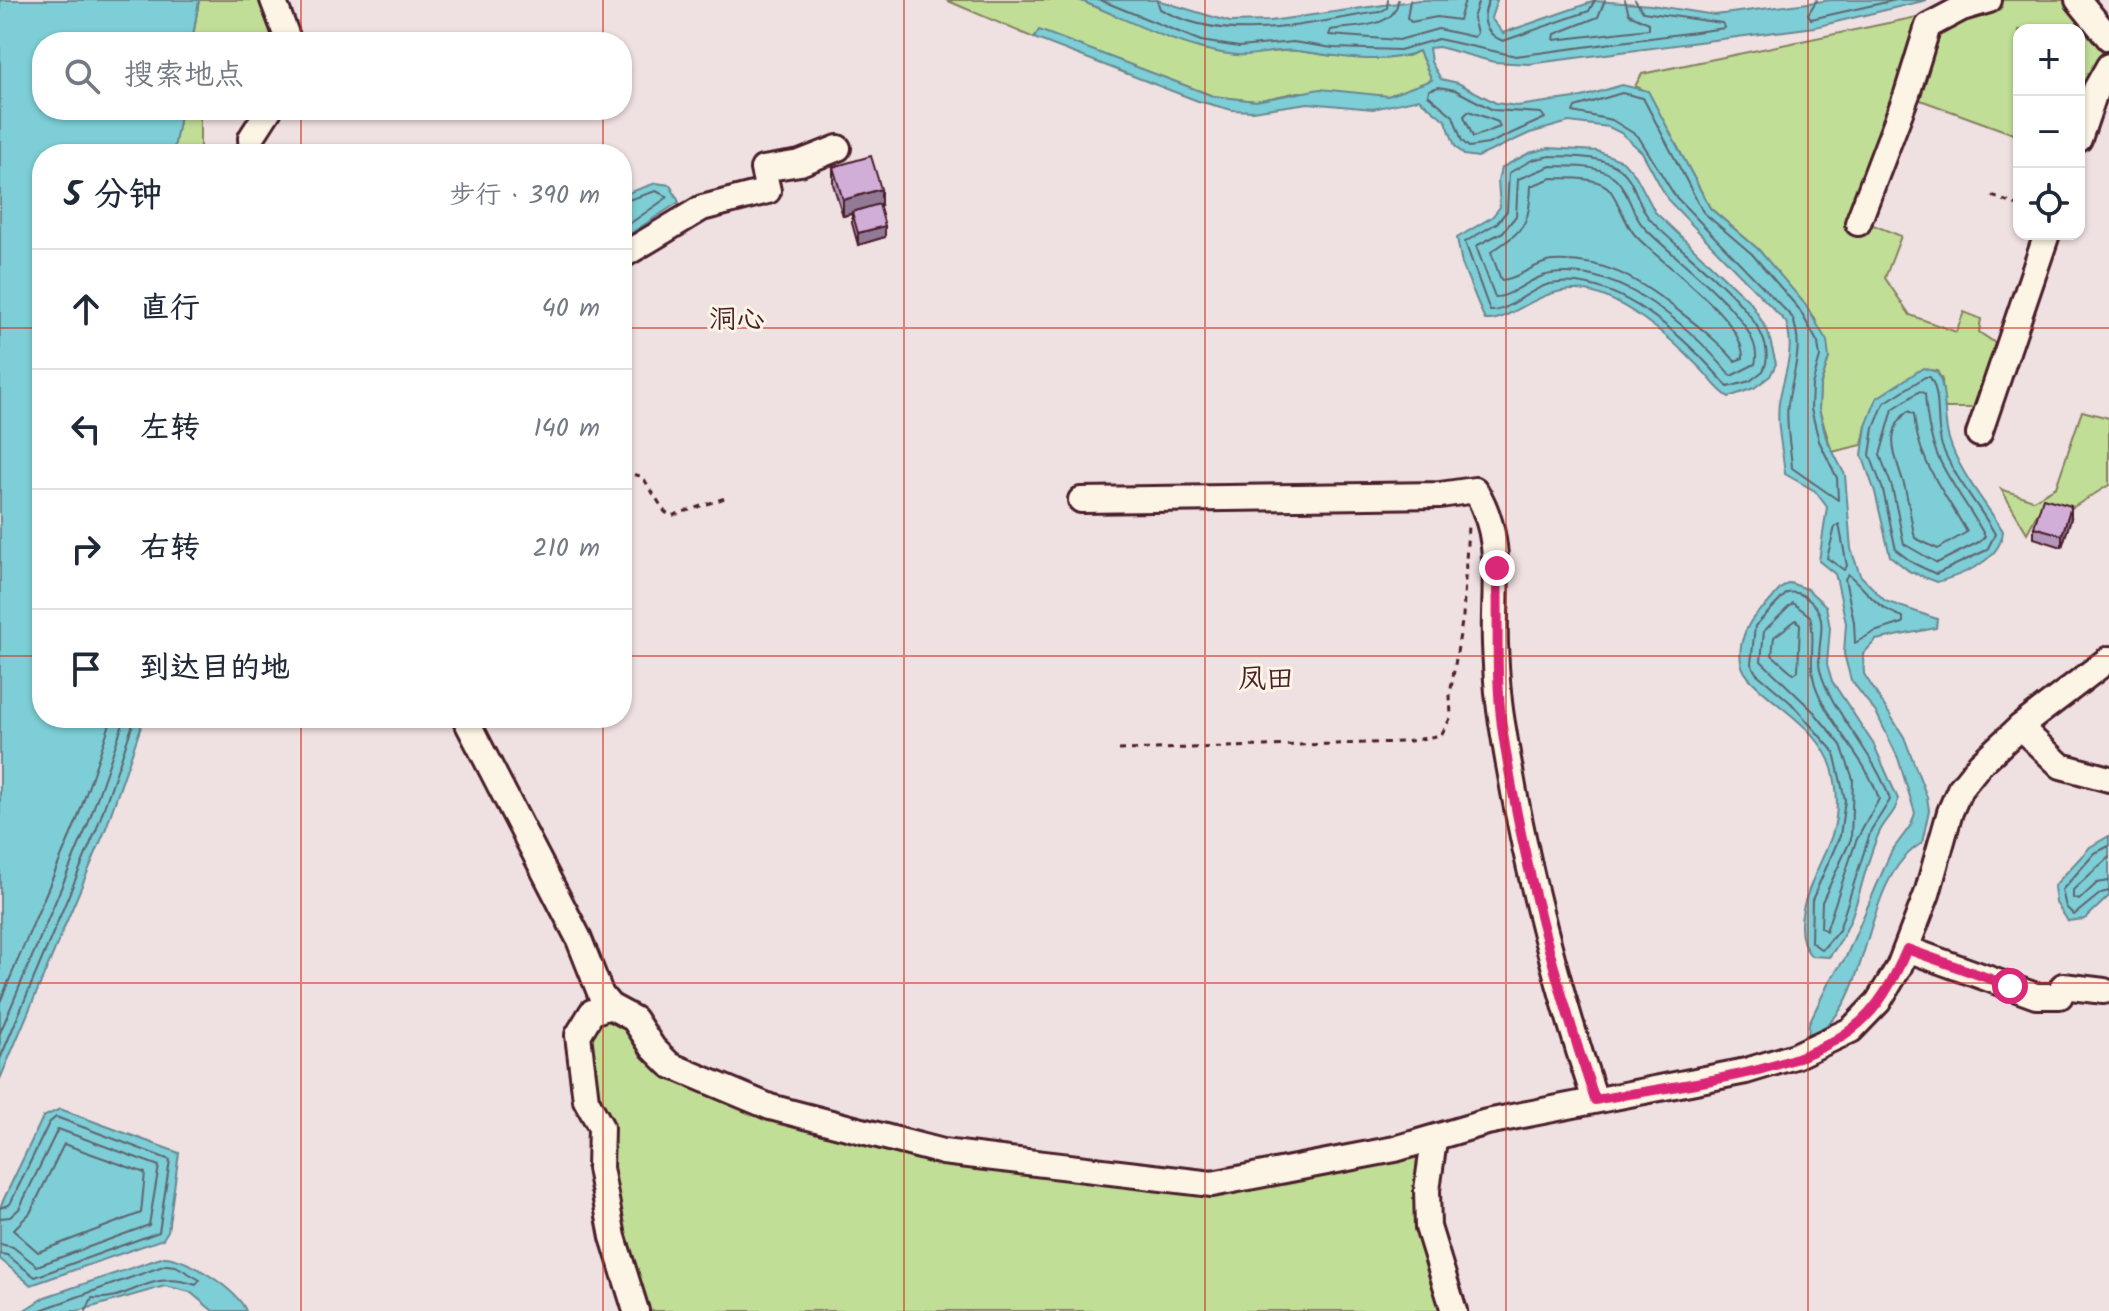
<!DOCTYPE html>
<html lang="zh">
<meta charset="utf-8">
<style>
body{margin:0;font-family:Kalam,"LXGW WenKai TC",sans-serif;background:#f6f6f7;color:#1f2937}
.controls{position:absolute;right:24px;top:24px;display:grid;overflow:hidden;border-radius:16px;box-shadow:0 2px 6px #0004}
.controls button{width:72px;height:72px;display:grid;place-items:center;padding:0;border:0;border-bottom:2px solid #e0e1e3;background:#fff;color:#1f2937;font:40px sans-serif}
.stop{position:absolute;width:24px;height:24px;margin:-18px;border:6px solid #db2777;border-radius:50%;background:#fff}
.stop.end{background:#db2777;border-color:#fff;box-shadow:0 2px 8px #0008}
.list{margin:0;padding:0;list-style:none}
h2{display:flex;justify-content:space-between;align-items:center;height:104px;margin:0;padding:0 32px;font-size:34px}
h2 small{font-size:26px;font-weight:400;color:#747a83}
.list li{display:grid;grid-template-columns:52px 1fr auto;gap:24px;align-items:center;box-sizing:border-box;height:120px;padding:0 32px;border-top:2px solid #e0e1e3}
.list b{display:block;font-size:30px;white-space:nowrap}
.list em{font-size:26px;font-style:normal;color:#747a83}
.icon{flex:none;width:44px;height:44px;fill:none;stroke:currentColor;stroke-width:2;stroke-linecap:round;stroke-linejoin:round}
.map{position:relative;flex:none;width:2109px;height:1311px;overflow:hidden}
.search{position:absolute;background:#fff;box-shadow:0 2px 6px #0004;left:32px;top:32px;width:600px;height:88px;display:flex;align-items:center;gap:20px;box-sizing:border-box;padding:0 28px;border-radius:32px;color:#747a83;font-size:30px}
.panel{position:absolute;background:#fff;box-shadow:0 2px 6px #0004;left:32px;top:144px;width:600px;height:584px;border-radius:32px}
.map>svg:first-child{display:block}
.green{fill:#c0de96;stroke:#857e60;stroke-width:2}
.water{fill:#7dced6;stroke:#698892;stroke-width:2}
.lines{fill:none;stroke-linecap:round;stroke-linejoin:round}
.shore{stroke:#5e656f;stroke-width:2}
.minor-casing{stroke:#4a1f2b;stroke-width:30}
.path{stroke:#4a1f2b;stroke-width:3;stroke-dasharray:6 6;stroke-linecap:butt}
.minor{stroke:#fcf5e5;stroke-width:24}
.wall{fill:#b396ba;stroke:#4a1f2b;stroke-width:2}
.shaded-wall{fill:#927a97;stroke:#4a1f2b;stroke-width:2}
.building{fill:#d0aed8;stroke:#4a1f2b;stroke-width:2}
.route{stroke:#db2777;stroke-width:10}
.grid{fill:none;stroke:#c8321e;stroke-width:2;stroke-opacity:0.55}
.labels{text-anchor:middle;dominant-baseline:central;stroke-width:6;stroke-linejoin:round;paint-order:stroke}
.quarter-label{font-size:28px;fill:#4a1f2b;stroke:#fcf5e5}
</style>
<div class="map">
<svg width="2109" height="1311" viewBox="0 0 2109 1311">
<rect width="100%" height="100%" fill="#efe0e1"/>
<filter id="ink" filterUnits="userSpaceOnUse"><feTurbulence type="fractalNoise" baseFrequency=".0125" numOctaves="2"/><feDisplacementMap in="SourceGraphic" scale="16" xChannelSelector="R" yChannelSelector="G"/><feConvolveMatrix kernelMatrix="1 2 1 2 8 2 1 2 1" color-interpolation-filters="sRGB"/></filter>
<g filter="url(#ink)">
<g class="green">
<polygon points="199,0 264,0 276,34 253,42 192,42"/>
<polygon points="946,0 1079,0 1199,48 1238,55 1293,50 1332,56 1407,56 1419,51 1432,80 1388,96 1298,92 1256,101 1213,96 1040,31 1034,38"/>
<polygon points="1999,0 2068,0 2104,47 2079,117 2079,30 2019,30 2019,136 1915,98 1868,223 1901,236 1885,278 1910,315 1956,332 1964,312 1981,319 1979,332 2001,347 1980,408 1944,408 1942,380 1937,371 1923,369 1866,426 1862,445 1832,452 1819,409 1820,387 1829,358 1815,319 1758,249 1710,208 1648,92 1635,86 1642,74"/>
<polygon points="181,110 200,110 200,154 173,154"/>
<polygon points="2082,411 2109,418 2109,485 2067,511 2042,505 2027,533 2001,489 2033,500 2056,487"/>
<polygon points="619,1018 658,1062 844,1135 1222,1189 1417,1155 1415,1188 1446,1311 647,1311 616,1229 612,1124 591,1080 592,1027 603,1019"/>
</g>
<g class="water">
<polygon points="0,0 199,0 192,42 42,42 42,110 181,110 173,154 42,154 42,718 144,718 105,831 0,1079"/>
<path d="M1079 0H1157L1230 22 1270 21 1419 0H1497L1491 18 1503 33 1595 1 1651 5 1715 15 1832 0H1927L1815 27 1529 64 1494 62 1439 47 1429 48 1431 62 1441 79 1458 83 1496 103 1517 106 1582 97 1622 85 1648 91 1710 208 1758 249 1805 304 1827 341 1829 358 1820 386 1819 409 1826 438 1845 475 1851 549 1860 575 1885 601 1937 619 1936 628 1876 640 1863 654 1864 674 1904 737 1927 797 1929 810 1922 843C1856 882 1876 1013 1808 1036L1809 1023 1830 980 1846 957 1891 852 1911 825 1915 813 1898 758 1877 714 1851 680 1844 654 1846 623 1837 581 1835 574 1819 561 1827 507 1815 491 1785 474C1783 452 1776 425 1779 403 1783 375 1796 352 1786 322L1668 200 1642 152 1621 133 1609 127 1569 122 1530 133 1478 157 1464 155 1455 146 1446 121 1419 99 1373 109 1308 103 1252 111 1232 110 1198 101 1034 38 1039 30 1213 96 1256 101 1320 89 1388 96 1432 80 1419 51C1383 67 1334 55 1297 51 1276 48 1256 57 1236 55 1182 50 1129 20 1079 0Z"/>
<path d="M1549 148 1597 151 1623 161 1636 176 1655 212 1751 303 1768 332 1776 364 1770 376 1754 388 1729 397C1717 391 1709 376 1699 367 1671 338 1617 291 1576 290 1536 289 1511 322 1485 320L1462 264 1457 238 1492 217 1500 207 1498 180 1501 168 1529 153Z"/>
<polygon points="656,183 670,185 679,202 622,239 622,195"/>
<path d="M1923 368 1937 372C1948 392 1942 417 1949 439 1959 472 1985 502 2003 531 2001 560 1962 575 1937 582L1909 571 1890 556 1875 492 1862 455 1866 426 1877 398Z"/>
<path d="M1790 583 1807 589 1826 606 1830 628 1827 664 1832 681 1874 745 1898 799C1897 811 1886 819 1880 831 1860 872 1860 920 1829 957L1811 956C1783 922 1821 868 1832 835 1839 814 1838 789 1832 768 1820 728 1775 707 1749 678 1731 658 1744 622 1763 608 1773 600 1778 587 1790 583Z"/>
<polygon points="2109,836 2109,896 2085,919 2068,921 2056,903 2054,886 2090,847"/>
<polygon points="60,1109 179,1153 168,1231 163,1239 31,1285 0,1259 0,1207 43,1117"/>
<path d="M164 1257C187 1257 239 1291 246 1311H213L190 1292 165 1286 78 1311H23L45 1297Z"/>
</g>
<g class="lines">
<g class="shore">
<polyline points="1100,0 1201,41 1239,47 1293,42 1333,48 1400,50 1438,39 1516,56 1725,28 1722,23 1643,12 1635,0"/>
<path d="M1157 0 1160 9C1229 47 1307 22 1380 12L1387 8 1388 0"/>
<path d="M1398 0C1396 29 1353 26 1331 30L1329 35 1399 40 1438 29 1474 37 1477 33 1473 18 1479 0"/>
<polyline points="1410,0 1407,18 1411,22 1437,17 1459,20 1465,0"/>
<path d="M1489 0C1481 18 1483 33 1503 41L1589 11 1595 0"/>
<polyline points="1605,0 1598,17 1555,34 1554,40 1649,29 1649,23 1629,14 1625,0"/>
<polyline points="1817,0 1808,14 1811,19 1896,0"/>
<polygon points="1439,87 1455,90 1493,110 1541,113 1545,118 1488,144 1469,147 1462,141 1453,116 1428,95 1429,90"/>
<path d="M1622 93 1643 98 1703 212 1752 254 1799 309 1818 343 1820 357 1812 385 1811 409 1819 441 1837 478 1838 500 1792 468C1791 449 1785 423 1788 404 1792 374 1805 348 1792 317L1675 196 1638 136 1612 120 1573 112 1575 107Z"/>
<polygon points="1469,111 1498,122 1500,127 1473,137 1464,116"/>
<path d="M1550 156C1572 157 1603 155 1621 170 1635 181 1637 203 1648 217 1674 250 1789 322 1763 371L1750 381 1728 387C1689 341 1617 271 1550 284 1530 288 1509 312 1490 311L1465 242 1497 223 1507 211 1509 173 1532 160Z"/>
<path d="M1551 166C1571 167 1601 164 1616 179 1629 191 1631 213 1643 226 1668 255 1768 322 1755 364L1731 376C1690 326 1620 264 1551 274 1531 276 1513 297 1495 297L1476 246 1503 232 1516 216 1518 179Z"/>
<path d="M1552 178C1568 179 1593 176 1607 187 1617 195 1624 223 1635 235 1662 265 1744 317 1743 358L1735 361C1717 340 1697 325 1675 308 1636 278 1603 258 1552 261 1534 263 1517 280 1501 280L1491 252C1524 230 1529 226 1531 186Z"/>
<polyline points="622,202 656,191 668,197 622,229"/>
<path d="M1925 377H1930C1942 395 1935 425 1942 446 1954 478 1979 505 1995 534L1987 550 1936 574 1913 563 1896 550 1883 490 1870 455 1874 428 1884 403Z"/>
<path d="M1920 391 1925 394C1929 465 1953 478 1985 536L1981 541 1937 563 1904 544 1892 487 1880 455 1893 409Z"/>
<path d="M1908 411 1914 414C1917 460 1945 493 1967 532L1938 549 1915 538C1911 521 1909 504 1905 488 1899 463 1880 435 1908 411Z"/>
<polygon points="1839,524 1847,566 1844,570 1827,558 1835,527"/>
<path d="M1848 574C1868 591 1874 607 1903 617V623L1874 632 1855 643 1854 622 1845 579Z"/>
<path d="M1787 593C1796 591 1802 594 1809 600 1833 618 1814 646 1820 670 1831 713 1875 752 1890 800L1871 830 1839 930 1822 950 1811 942 1812 900 1840 836 1845 800 1834 752 1791 703 1756 673 1751 664 1755 626Z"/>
<path d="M1793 603 1810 616C1817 641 1806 664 1817 690 1832 729 1866 758 1879 799L1856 841 1826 931 1821 927 1822 902 1851 839 1853 779 1841 745 1814 712 1761 661 1764 631Z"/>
<polygon points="1796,620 1800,624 1798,671 1794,674 1772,655 1774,637"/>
<polyline points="2109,846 2095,853 2062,890 2066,907 2074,915 2101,893 2109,891"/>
<polyline points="2109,857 2073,890 2073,898 2079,900 2097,883 2109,881"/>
<polyline points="0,1002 77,820 112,718"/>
<polyline points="0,1033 88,824 125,718"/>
<polyline points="0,1059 97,828 135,718"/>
<polygon points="64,1144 145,1173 141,1213 38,1252 13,1230 30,1213"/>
<polyline points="0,1208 10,1204 49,1123 56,1117 170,1160 159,1232 35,1277 7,1255 0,1254"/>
<polyline points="0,1218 10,1217 19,1209 58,1129 159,1166 149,1225 37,1266 13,1247 0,1244"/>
<path d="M38 1311 166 1265 176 1266 200 1280 196 1285C148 1268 132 1302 92 1298L86 1311"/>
</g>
<defs>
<g id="minor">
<polyline points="273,0 289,42"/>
<polyline points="2078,0 2109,38"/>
<polyline points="2079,139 2096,89 2109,66"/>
<polyline points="252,154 251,138 269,110"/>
<polyline points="1858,223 1907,94 1928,26 1962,8 1989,0"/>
<polyline points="622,256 702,208 768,191 763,169 800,163 838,148"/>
<polyline points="1979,434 2047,234"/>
<path d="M1081 500 1440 495 1475 490C1505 537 1493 593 1495 644 1496 672 1498 702 1503 729 1523 856 1554 978 1595 1100"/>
<polyline points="465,718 578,937 601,995 610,1006 634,1019 653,1048 670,1065 770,1107 943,1152 1212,1184 1395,1149 1487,1122 1746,1071 1795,1056 1851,1030 1878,1002 1899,967 1927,894 1950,812 1960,789 1980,764 2020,727 2109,659"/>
<polyline points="2020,727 2061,766 2109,779"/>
<polyline points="1907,949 2036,996 2060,996 2063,986 2104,991"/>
<polyline points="610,1006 592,1012 578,1035 586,1100 601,1127 600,1168 613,1237 636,1311"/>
<polyline points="1434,1140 1427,1190 1428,1227 1454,1311"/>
</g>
</defs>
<use href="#minor" class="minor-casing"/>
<g class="path">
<polyline points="1992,196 2019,206"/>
<polyline points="622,473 642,476 665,512 671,516 728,497"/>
<polyline points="1119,750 1405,742 1441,735 1451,717 1450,695 1463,616 1468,525"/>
</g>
<use href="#minor" class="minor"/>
</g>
<g class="wall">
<polygon points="833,167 881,205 879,206 885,237 858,245 852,223 852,214 843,216 833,184"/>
<polygon points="2071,518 2062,547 2034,538 2034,527"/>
</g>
<g class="shaded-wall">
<polygon points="881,189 881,205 843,216 843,200"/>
<polygon points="885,226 885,237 858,245 858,233"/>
<polygon points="2071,506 2071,518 2062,547 2062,535"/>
</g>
<g class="building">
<polygon points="871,156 881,189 843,200 833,167"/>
<polygon points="879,204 885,226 858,233 852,212"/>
<polygon points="2043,498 2071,506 2062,535 2034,527"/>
</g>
</g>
<g class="lines" filter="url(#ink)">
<path class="route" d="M1497 568C1499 621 1495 673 1502 726 1520 854 1554 978 1595 1100 1672 1085 1789 1077 1852 1029 1879 1009 1894 979 1907 949L2010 986"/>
</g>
<path class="grid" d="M301 0V42M603 0V42M904 0V1311M1205 0V1311M1506 0V1311M1808 0V1311M301 110V154M603 110V154M0 328H42M622 328H2109M0 656H42M622 656H2109M301 718V1311M603 718V1311M0 983H2109"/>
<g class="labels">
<g class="quarter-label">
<text x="737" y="320">洞心</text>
<text x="1266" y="680">凤田</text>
</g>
</g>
</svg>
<div class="controls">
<button>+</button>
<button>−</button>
<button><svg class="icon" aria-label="locate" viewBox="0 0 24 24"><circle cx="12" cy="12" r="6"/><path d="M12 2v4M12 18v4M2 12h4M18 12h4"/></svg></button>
</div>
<div class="stop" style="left:2010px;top:986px"></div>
<div class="stop end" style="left:1497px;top:568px"></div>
<div class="search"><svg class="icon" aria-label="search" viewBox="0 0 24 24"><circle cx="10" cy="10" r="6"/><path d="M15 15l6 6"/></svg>搜索地点</div>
<section class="panel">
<h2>5 分钟<small>步行 · 390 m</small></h2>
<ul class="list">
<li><svg class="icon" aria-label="ahead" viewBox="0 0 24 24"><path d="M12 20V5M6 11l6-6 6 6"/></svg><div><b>直行</b></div><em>40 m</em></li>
<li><svg class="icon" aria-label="left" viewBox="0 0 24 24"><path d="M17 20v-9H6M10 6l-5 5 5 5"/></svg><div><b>左转</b></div><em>140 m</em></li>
<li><svg class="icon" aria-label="right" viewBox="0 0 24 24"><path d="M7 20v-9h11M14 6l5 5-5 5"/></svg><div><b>右转</b></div><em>210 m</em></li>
<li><svg class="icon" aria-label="arrive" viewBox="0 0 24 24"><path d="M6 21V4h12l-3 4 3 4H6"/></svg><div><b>到达目的地</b></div></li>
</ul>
</section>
</div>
